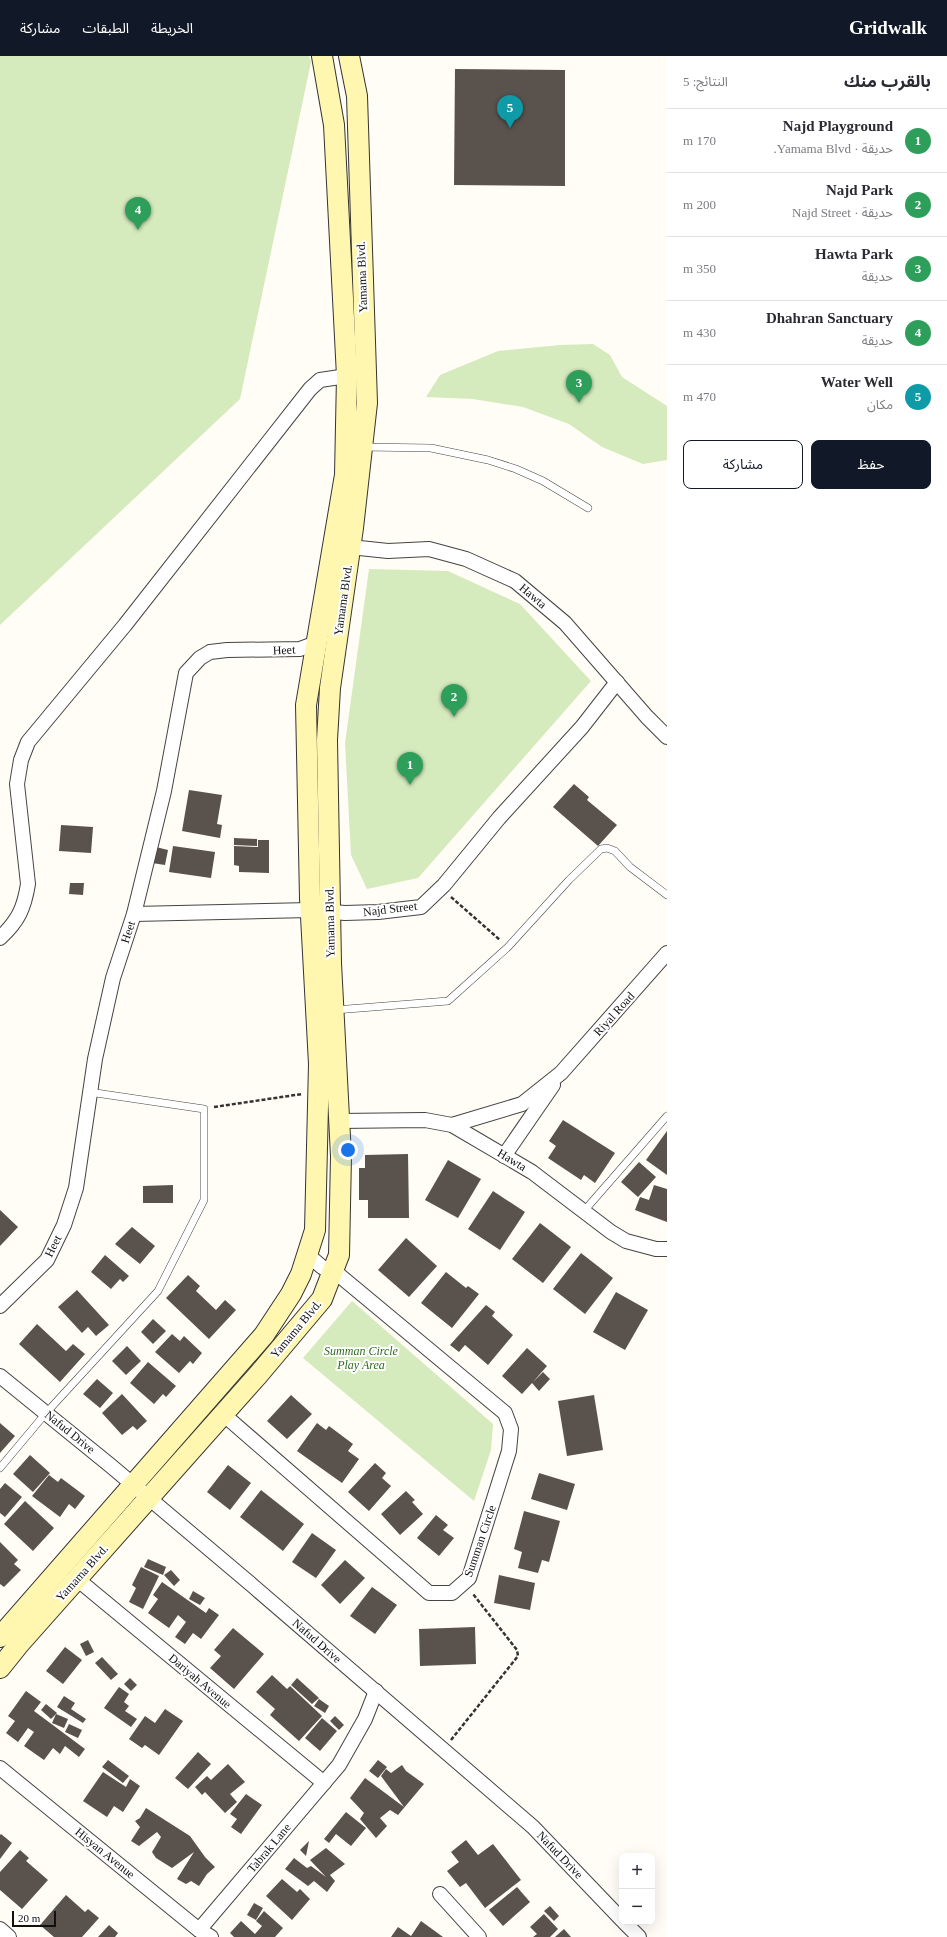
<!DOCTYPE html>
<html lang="ar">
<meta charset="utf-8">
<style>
body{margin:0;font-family:"Times New Roman","Noto Sans Arabic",serif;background:#f2f2f3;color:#2b2b33;direction:rtl}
.controls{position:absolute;right:12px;bottom:12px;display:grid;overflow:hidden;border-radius:8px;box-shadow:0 4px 16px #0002}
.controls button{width:36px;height:36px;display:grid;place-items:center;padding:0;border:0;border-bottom:1px solid #e1e1e2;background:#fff;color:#2b2b33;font:20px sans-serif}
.scale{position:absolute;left:12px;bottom:10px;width:44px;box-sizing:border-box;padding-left:4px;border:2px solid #111;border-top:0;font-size:11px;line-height:14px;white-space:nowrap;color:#111;-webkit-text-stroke:3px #fff;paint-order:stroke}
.you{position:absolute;left:348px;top:1094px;width:14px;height:14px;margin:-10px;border:3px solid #fff;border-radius:50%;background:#1a73e8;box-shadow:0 0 0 6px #1a73e833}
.badge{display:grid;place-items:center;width:26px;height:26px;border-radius:50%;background:#111827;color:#fff;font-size:13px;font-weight:700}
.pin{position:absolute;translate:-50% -33px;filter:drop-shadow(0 1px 2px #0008)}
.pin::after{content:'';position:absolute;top:21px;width:14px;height:12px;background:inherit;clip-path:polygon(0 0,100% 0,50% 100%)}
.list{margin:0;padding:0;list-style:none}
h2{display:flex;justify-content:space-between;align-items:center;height:52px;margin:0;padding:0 16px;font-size:17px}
h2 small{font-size:13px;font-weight:400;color:#7c7c81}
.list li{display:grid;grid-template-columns:26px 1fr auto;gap:12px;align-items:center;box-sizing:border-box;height:64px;padding:0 16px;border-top:1px solid #e1e1e2}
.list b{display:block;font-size:15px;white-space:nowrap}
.list p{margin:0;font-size:13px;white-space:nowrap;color:#7c7c81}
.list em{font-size:13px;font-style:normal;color:#7c7c81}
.actions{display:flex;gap:8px;padding:12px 16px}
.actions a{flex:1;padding:9px 0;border:1px solid #111827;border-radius:8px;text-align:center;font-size:14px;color:#111827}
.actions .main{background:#111827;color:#fff}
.map{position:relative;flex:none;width:667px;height:1881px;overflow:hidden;direction:ltr}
header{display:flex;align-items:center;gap:24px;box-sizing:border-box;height:56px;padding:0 20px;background:#111827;color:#fff}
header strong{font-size:19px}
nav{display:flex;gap:22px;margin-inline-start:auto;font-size:14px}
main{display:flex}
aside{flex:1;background:#fff}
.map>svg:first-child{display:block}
.green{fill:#d5ebbd}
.building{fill:#5a524d}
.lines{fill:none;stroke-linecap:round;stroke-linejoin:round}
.service-casing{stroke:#444;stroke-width:8}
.minor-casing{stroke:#444;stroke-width:16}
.secondary-casing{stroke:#333;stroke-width:22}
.path{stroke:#333;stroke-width:2.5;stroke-dasharray:4 2;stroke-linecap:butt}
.service{stroke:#fff;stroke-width:7}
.minor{stroke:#fff;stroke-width:14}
.secondary{stroke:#fff6b0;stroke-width:20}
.labels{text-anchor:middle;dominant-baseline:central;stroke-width:4;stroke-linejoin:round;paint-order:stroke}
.street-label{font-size:12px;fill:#111;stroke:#fff}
.park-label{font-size:12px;font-style:italic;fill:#2f6b1f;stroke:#fff}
</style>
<header>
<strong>Gridwalk</strong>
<nav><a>الخريطة</a><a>الطبقات</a><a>مشاركة</a></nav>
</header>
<main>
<aside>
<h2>بالقرب منك<small>النتائج: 5</small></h2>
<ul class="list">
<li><span class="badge" style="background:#2e9e5b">1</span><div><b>Najd Playground</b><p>حديقة · Yamama Blvd.</p></div><em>170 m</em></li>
<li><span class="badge" style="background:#2e9e5b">2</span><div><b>Najd Park</b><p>حديقة · Najd Street</p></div><em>200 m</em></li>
<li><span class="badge" style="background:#2e9e5b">3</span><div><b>Hawta Park</b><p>حديقة</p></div><em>350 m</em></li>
<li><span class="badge" style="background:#2e9e5b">4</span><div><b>Dhahran Sanctuary</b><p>حديقة</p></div><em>430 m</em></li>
<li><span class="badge" style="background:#0f9aa8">5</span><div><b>Water Well</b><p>مكان</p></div><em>470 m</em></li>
</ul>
<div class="actions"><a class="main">حفظ</a><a>مشاركة</a></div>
</aside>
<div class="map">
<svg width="667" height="1881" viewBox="0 0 667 1881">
<rect width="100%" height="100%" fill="#fffdf5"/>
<g class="green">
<polygon points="0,0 309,0 311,6 240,343 0,569"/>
<polygon points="593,288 610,299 622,321 667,350 667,404 643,408 602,391 569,368 523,351 473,343 426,341 440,319 498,295 560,289"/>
<polygon points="369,513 448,515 520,548 591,625 418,822 367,833 351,799 345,687"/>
<polygon points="352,1245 493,1368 491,1394 474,1445 303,1302"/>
</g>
<g class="building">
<polygon points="455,13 565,14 565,130 454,129"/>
<polygon points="574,728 589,741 587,744 617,769 598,790 553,751"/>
<polygon points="189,734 222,739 217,768 222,769 220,782 182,775"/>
<polygon points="61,769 93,771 91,797 59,795"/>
<polygon points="234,782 257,783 257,790 234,789"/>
<polygon points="258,784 269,784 269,817 239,816 239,810 234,809 234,790 258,791"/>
<polygon points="173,790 215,796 211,822 169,816"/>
<polygon points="156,791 168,794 165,809 152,807"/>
<polygon points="70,827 84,827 83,839 69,838"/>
<polygon points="563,1064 615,1097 595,1127 584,1119 581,1124 548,1102 556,1090 549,1085"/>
<polygon points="667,1075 667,1119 646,1104"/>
<polygon points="408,1098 409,1162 368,1162 368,1144 359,1144 359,1112 365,1112 365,1099"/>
<polygon points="448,1104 481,1123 458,1162 425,1144"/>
<polygon points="639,1106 656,1121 638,1141 621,1126"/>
<polygon points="173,1129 173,1147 143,1147 143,1130"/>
<polygon points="654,1129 667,1133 667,1166 635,1154 640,1141 649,1144"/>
<polygon points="493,1135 525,1156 500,1194 468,1173"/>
<polygon points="0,1154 18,1171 0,1190"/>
<polygon points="540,1167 571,1191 543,1227 512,1203"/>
<polygon points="132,1171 155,1190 140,1208 115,1188"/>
<polygon points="406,1182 437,1210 409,1241 378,1214"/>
<polygon points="581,1197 613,1222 585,1258 553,1233"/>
<polygon points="105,1199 129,1220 123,1226 120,1223 111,1233 91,1216"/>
<polygon points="446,1216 466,1232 468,1230 479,1238 452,1272 421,1247"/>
<polygon points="188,1219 200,1230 196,1235 216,1254 225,1244 236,1254 209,1283 166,1242"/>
<polygon points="77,1234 109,1269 96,1280 88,1271 82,1277 58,1251"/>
<polygon points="616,1236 648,1254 625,1294 593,1276"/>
<polygon points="486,1249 495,1256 492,1260 513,1279 488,1309 465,1289 459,1296 450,1289"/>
<polygon points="153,1263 166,1275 153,1288 141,1276"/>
<polygon points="37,1268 66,1295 73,1288 85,1298 60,1326 19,1288"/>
<polygon points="172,1278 180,1285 184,1280 202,1297 193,1308 190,1305 179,1317 155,1296"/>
<polygon points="127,1290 141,1305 126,1319 112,1305"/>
<polygon points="527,1292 547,1310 533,1326 543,1316 550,1323 539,1335 532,1327 522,1338 502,1320"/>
<polygon points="148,1306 176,1330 166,1341 163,1338 154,1348 130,1327"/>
<polygon points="97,1323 113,1337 100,1352 83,1338"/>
<polygon points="122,1338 147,1365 137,1374 133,1370 122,1379 102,1357"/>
<polygon points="291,1339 312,1358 287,1383 267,1365"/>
<polygon points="594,1339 603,1394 567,1400 558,1345"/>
<polygon points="0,1367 15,1380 0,1397"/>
<polygon points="317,1367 326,1374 329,1370 353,1388 348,1395 359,1403 342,1427 297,1395"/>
<polygon points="30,1399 50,1417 33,1436 13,1418"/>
<polygon points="375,1407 386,1417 382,1422 391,1430 369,1455 348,1436"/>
<polygon points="228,1409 251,1427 230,1454 207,1436"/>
<polygon points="539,1417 575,1428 567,1454 531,1443"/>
<polygon points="49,1419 58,1426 61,1422 85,1440 75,1453 69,1448 60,1461 32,1440"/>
<polygon points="5,1427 22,1441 5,1461 0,1457 0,1433"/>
<polygon points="261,1434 304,1468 283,1495 240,1461"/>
<polygon points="406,1435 415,1444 412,1446 423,1458 400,1479 381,1458"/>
<polygon points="25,1445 54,1472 33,1495 4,1468"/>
<polygon points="524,1455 560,1465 549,1506 542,1504 538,1517 518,1512 522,1496 514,1493"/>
<polygon points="436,1459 448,1469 443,1474 454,1482 439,1500 417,1482"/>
<polygon points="312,1477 336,1494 316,1522 292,1506"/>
<polygon points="0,1486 18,1504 14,1508 21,1514 4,1531 0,1528"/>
<polygon points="148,1503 166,1511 163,1519 144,1511"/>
<polygon points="345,1504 365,1522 340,1548 321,1529"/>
<polygon points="141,1511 159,1520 143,1553 129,1546 136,1532 132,1529"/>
<polygon points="171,1514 180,1524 174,1530 164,1519"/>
<polygon points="499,1519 535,1527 530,1554 494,1547"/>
<polygon points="162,1526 206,1557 209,1552 219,1559 201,1583 193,1577 185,1588 175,1581 186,1566 178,1559 169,1572 148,1557 158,1543 153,1539"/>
<polygon points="372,1531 397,1549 375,1578 350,1560"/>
<polygon points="193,1535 205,1542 200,1549 189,1543"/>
<polygon points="475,1571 476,1608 420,1610 419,1573"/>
<polygon points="233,1572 264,1598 234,1633 210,1612 221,1600 214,1594"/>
<polygon points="88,1584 94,1596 86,1600 80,1588"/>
<polygon points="65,1591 82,1604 63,1628 46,1615"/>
<polygon points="102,1601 118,1618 111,1624 95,1607"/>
<polygon points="272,1619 287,1633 290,1630 322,1660 299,1685 270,1659 275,1653 256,1636"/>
<polygon points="130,1622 137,1629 131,1635 124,1628"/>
<polygon points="297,1622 319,1642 312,1648 291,1629"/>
<polygon points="119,1631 129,1638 124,1646 129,1650 125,1655 137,1663 131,1671 104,1652"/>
<polygon points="26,1635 41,1646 34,1655 85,1693 79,1701 65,1690 60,1698 53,1692 44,1704 24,1690 34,1676 28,1672 18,1686 6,1677 15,1665 8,1660"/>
<polygon points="64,1640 75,1647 71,1653 86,1663 83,1667 57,1651"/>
<polygon points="319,1643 329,1650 325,1657 314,1650"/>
<polygon points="46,1648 57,1657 51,1663 41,1654"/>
<polygon points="165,1653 183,1665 159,1699 145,1689 142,1692 129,1683 145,1660 155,1667"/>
<polygon points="56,1658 68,1663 64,1672 52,1667"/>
<polygon points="335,1660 344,1669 339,1674 330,1665"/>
<polygon points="322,1662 337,1675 320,1695 305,1682"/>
<polygon points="69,1668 82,1674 78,1682 65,1676"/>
<polygon points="198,1696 211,1708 188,1733 175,1722"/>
<polygon points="108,1704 129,1720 123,1727 102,1711"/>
<polygon points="378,1704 387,1711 378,1722 369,1715"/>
<polygon points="228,1708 245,1726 230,1738 237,1746 225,1757 205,1736 202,1739 195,1731 207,1720 211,1724"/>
<polygon points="402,1709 406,1715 424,1728 398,1759 390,1754 380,1762 387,1770 376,1782 360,1763 364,1757 350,1742 365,1722 404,1751 381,1720 386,1713 391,1717"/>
<polygon points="103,1716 126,1731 130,1723 140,1730 123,1756 114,1750 107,1761 83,1745"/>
<polygon points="246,1738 262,1749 241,1778 231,1771 237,1763 230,1758"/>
<polygon points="146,1752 190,1780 205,1801 215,1811 207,1818 199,1830 191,1825 186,1828 177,1823 194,1796 172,1812 156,1802 152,1796 161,1781 157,1776 139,1790 131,1785 140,1771 135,1765 140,1762"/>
<polygon points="346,1756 366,1772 351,1790 336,1778 329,1787 324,1783"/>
<polygon points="1,1778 12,1787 0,1803 0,1779"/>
<polygon points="466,1784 478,1799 493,1788 521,1824 485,1852 466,1827 460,1831 447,1815 459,1806 451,1796"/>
<polygon points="309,1785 306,1800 300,1794"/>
<polygon points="326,1792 345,1808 330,1819 335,1825 327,1836 314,1825 308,1830 285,1813 294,1802 307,1812 311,1810 326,1821 310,1804"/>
<polygon points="20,1794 29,1802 26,1805 48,1824 22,1853 0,1834 0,1816"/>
<polygon points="282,1823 297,1836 300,1833 310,1843 292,1864 266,1840"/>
<polygon points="517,1831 530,1846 503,1870 489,1854"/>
<polygon points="66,1839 85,1856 88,1853 99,1862 82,1881 54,1881 40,1869"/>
<polygon points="254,1847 263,1852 256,1864 247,1859"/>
<polygon points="550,1850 559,1860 554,1865 544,1855"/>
<polygon points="264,1855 283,1872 275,1881 234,1881 230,1877 241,1865 255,1878 262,1870 256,1865"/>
<polygon points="544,1858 558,1873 550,1881 533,1881 537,1878 530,1871"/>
<polygon points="421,1865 443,1881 391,1881 398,1871 411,1880"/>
<polygon points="109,1869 118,1877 115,1881 98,1881"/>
<polygon points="564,1873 571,1881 555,1881"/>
</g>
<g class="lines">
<defs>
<g id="service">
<polyline points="364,391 431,392 488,404 516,413 543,425 588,452"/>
<polyline points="335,954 448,945 508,891 569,824 601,793 607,792 615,795 630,811 667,839"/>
<polyline points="584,1155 667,1060"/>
<polyline points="0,1412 46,1357 158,1235 204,1144 204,1053 89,1036"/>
</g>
<g id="minor">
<polyline points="350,491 388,495 429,493 466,503 515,525 565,567 647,661 667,681"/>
<polyline points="134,858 310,854 345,857 378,856 421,851 444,829 499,762 582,671 617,626"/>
<path d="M0 882C18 865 24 853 28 828L17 728 21 704 28 686 125 569 310 333 320 324 347 320"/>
<polyline points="339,1065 425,1064 452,1069 532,1116 611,1176 626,1185 656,1193 667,1193"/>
<polyline points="452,1069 522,1048 561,1017 667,897"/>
<polyline points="504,1100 553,1029"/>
<polyline points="308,1199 322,1211 332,1216"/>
<polyline points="0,1250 47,1204 64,1169 76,1132 95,1003 113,922 134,858 164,735 186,617 200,602 210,596 227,594 300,593 316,587"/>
<polyline points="0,1320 111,1410 253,1530 533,1771 622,1864"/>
<polyline points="223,1358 429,1537 452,1537 469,1522 509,1395 511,1373 505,1357 333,1214"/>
<polyline points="77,1523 324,1727"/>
<polyline points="0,1712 199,1874 211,1881"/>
<polyline points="440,1838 479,1881"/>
<polyline points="624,1866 639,1881"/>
<polyline points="0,1873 9,1881"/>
<polyline points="199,1874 339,1709 365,1663 376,1635"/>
</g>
<g id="secondary">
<polyline points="0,1581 264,1279 291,1238 301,1218 315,1174 319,1008 310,842 306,649 345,419 347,320 334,69 322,0"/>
<polyline points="0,1612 20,1587 258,1319 322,1243 339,1199 341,1100 331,907 327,684 330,632 353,472 367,347 357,40 349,0"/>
</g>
</defs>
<use href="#service" class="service-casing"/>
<use href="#minor" class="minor-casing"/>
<use href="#secondary" class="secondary-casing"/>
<g class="path">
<polyline points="451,841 500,884"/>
<polyline points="214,1051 302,1038"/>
<polyline points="451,1684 518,1600 517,1594 473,1538"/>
</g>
<use href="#service" class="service"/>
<use href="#minor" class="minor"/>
<use href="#secondary" class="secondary"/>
</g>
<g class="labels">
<g class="street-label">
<text transform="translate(362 221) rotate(-92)">Yamama Blvd.</text>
<text transform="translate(533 540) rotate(40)">Hawta</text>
<text transform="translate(343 544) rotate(-82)">Yamama Blvd.</text>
<text transform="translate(284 594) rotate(-3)">Heet</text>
<text transform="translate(390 853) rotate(-7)">Najd Street</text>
<text transform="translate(330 866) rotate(-91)">Yamama Blvd.</text>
<text transform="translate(128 876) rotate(-72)">Heet</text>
<text transform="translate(614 958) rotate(-48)">Riyal Road</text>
<text transform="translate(512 1104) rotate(31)">Hawta</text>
<text transform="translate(53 1190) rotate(-63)">Heet</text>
<text transform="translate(296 1273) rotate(-50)">Yamama Blvd.</text>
<text transform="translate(70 1376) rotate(39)">Nafud Drive</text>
<text transform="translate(480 1485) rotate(-71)">Summan Circle</text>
<text transform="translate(82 1517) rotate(-48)">Yamama Blvd.</text>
<text transform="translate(317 1585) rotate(41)">Nafud Drive</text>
<text transform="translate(200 1625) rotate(40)">Dariyah Avenue</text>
<text transform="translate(269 1792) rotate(-50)">Tabrak Lane</text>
<text transform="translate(105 1797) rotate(39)">Hisyan Avenue</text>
<text transform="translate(560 1799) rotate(46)">Nafud Drive</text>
</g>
<g class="park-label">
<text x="361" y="1295">Summan Circle<tspan x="361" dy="14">Play Area</tspan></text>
</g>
</g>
</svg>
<div class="controls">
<button>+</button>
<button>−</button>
</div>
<div class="scale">20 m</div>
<div class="you"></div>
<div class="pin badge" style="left:410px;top:729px;background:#2e9e5b">1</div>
<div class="pin badge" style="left:454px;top:661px;background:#2e9e5b">2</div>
<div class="pin badge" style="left:579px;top:347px;background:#2e9e5b">3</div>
<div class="pin badge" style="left:138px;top:174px;background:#2e9e5b">4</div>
<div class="pin badge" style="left:510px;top:72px;background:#0f9aa8">5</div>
</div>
</main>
